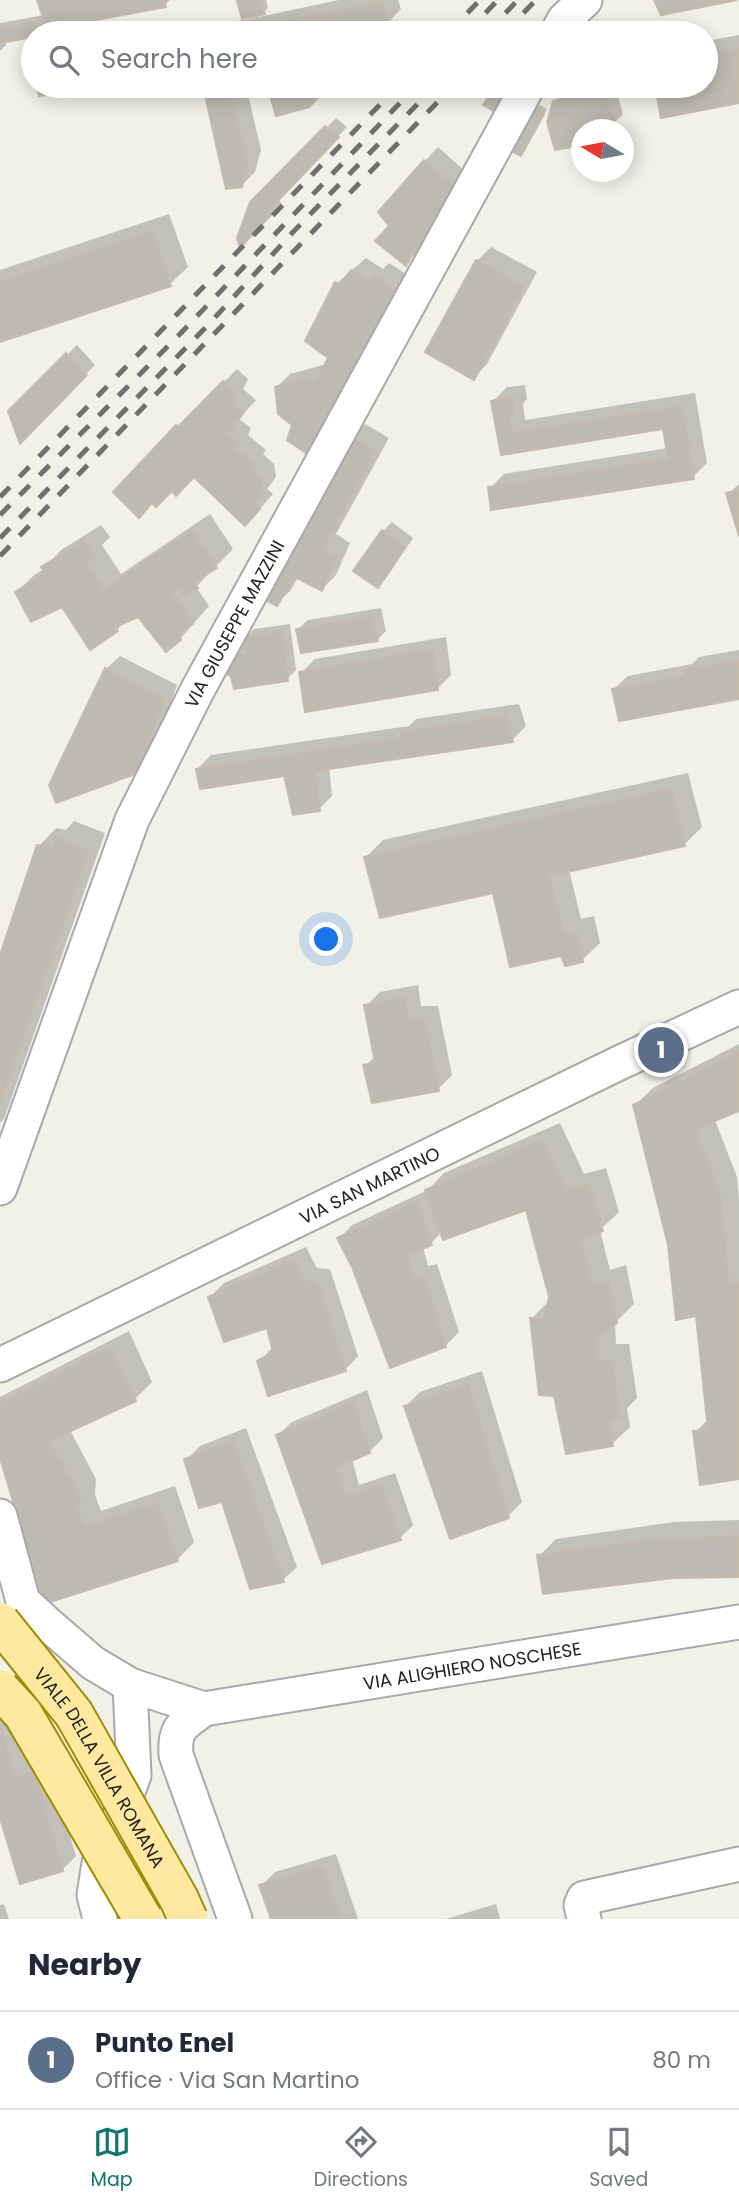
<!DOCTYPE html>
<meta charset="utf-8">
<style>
body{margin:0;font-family:Poppins,sans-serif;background:#f6f6f7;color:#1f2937}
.compass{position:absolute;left:571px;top:119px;width:63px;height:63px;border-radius:50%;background:#fff;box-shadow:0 4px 18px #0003;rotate:280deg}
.you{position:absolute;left:327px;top:940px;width:24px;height:24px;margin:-18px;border:5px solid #fff;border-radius:50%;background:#1a73e8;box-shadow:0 0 0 10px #1a73e833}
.badge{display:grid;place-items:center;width:46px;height:46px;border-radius:50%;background:#0f766e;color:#fff;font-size:23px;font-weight:700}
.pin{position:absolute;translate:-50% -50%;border:4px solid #fff;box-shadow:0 2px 7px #0006}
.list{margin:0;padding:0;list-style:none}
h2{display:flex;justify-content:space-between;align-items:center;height:91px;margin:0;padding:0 28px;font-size:30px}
h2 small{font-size:23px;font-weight:400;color:#747a83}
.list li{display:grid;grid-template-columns:46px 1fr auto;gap:21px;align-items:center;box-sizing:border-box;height:98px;padding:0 28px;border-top:2px solid #e0e1e3}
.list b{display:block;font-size:26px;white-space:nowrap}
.list p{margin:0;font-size:23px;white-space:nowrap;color:#747a83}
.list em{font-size:23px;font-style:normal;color:#747a83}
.icon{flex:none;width:38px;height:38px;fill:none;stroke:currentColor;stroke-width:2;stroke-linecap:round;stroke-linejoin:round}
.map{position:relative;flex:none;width:739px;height:1919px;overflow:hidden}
.search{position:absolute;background:#fff;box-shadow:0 4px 18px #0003;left:21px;right:21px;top:21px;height:77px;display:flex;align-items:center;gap:18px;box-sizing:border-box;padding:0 24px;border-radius:38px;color:#747a83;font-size:26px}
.sheet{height:189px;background:#fff}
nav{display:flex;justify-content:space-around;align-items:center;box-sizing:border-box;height:98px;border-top:2px solid #e0e1e3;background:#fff;font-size:19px;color:#747a83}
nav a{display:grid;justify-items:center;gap:4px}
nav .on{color:#0f766e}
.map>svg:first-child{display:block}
.shadow{fill:#0003}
.building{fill:#bfbab1;stroke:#c5bbaa;stroke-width:2}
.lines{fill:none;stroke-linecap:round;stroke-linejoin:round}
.minor-casing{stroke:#a9a9a9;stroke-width:37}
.minor{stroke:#fff;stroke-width:33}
.rail{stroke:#707070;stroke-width:5;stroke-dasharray:14 14;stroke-linecap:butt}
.major-bridge-casing{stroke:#9f8b00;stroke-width:42;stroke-linecap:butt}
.major-bridge{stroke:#ffe9a0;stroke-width:38}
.labels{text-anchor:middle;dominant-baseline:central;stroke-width:6;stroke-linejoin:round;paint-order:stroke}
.street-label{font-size:18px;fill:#222;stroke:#fff}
</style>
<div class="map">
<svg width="739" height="1919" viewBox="0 0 739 1919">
<rect width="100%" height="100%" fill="#f2f1e8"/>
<g class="shadow">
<polygon points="39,0 170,0 165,5 47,25 39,33 5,41 6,45 0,51 0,23 44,15"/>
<polygon points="240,0 266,0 268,8 264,12"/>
<polygon points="339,0 398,0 401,9 378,33 199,33 207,25 244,20"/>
<polygon points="112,29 113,33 89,33"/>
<polygon points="739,35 739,101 662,116 657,86 706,86 706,41"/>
<polygon points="204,86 246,86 261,150 255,172 241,186 227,187"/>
<polygon points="574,86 615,86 623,114 614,123 603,127 604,130 582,130 555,101"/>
<polygon points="540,105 547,109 520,154 535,109"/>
<polygon points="336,118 347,127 278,199 281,203 240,245 252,203"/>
<polygon points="438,147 466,172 419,250 406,264 425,161"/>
<polygon points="169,214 188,267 170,284 0,340 0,270"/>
<polygon points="491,247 537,272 487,364 474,378 477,261"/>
<polygon points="366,258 383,269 389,263 409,276 327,442 294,424 276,388 290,374 323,365 325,366 330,358 337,283"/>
<polygon points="77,345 95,365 21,441 10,411"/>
<polygon points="237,369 248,379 243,389 256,400 239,419 251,428 248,435 266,450 263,454 274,464 276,477 267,489 273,494 259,510 177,427 191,413 193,414"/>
<polygon points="525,385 527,399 523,404 525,420 695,393 707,463 693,477 490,488 504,474 668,448 664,427 502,453 493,401 507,387"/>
<polygon points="365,424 389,438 336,534 350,543 336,575 322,589 299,576 290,591 276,604 352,437"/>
<polygon points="739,484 739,530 728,494"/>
<polygon points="210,514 233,549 196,587 209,606 180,639 138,615 127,619 117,630 63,604 17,592 34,575 44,569 61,550 101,525 110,537 102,545 121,574"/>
<polygon points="392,522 413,538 387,577 378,586 383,531"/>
<polygon points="381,608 386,631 377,640 298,629 308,620"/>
<polygon points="290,624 296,670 287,679 234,654 243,645 246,645 245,638 254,629"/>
<polygon points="446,637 451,675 438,688 301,673 315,659"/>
<polygon points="739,650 739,696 614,689 628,676 692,664 699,657"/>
<polygon points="120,656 177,685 152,758 137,772 106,669"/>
<polygon points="519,704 526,726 512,740 329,767 332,796 319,809 285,774 197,769 211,755 409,726 416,719"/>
<polygon points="688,773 702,827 685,844 569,870 581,919 594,916 600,943 582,960 563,954 495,891 365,858 383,840"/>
<polygon points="74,821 105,833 4,1119 0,1123 0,961 39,846 56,828 66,830"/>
<polygon points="418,985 421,1006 438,1006 452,1075 438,1089 365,1066 375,1056 366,1006 380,992"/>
<polygon points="739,1044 739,1109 715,1120 737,1177 739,1199 739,1477 695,1432 709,1419 697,1314 670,1244 635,1105 653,1088"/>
<polygon points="560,1123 584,1174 606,1168 619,1212 600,1230 610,1270 626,1265 634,1304 615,1323 616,1344 629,1344 637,1398 627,1408 630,1427 612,1444 555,1394 532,1318 550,1300 527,1208 442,1232 431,1243 423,1247 428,1266 437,1264 459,1332 445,1346 353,1266 339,1239 352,1225 428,1190 444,1173"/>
<polygon points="306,1247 317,1268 330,1269 358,1356 345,1370 259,1362 272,1348 268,1326 210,1297 224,1283"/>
<polygon points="129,1331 152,1382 135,1399 70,1430 96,1479 95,1495 101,1511 175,1486 194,1542 177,1560 46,1602 0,1453 0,1397"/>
<polygon points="482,1371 522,1502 508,1516 406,1406 420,1392"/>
<polygon points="367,1390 383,1438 369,1452 352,1459 359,1485 395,1473 413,1525 400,1538 323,1562 278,1435 292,1422"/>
<polygon points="246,1428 297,1567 283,1580 223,1500 186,1460 200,1446"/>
<polygon points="739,1520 739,1575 539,1556 556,1539 674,1522"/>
<polygon points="11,1704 29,1765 47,1760 76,1856 62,1870 0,1812 0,1707"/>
<polygon points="336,1854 358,1919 273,1919 261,1886 275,1872"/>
<polygon points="4,1904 9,1919 0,1919 0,1905"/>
<polygon points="496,1904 500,1919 446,1919"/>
</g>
<g class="building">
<polygon points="37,0 164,0 166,7 47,29"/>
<polygon points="261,0 265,14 242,19 237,1"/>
<polygon points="654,0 737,0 661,15"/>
<polygon points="382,1 388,24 379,33 229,33"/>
<polygon points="34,23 38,33 33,33 33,37 0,43 0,29"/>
<polygon points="739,48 739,103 661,118 655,86 706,86 706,54"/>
<polygon points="37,86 90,86 39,96"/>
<polygon points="203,86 229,86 248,165 242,187 226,189"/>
<polygon points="262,86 330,86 309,107 276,116 269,92 263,92"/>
<polygon points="495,86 518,86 501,115 483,105"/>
<polygon points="593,86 603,86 615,124 600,130 582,130 582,145 555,150 547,122 553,101 565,98 564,93"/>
<polygon points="534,108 544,114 521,156 509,150"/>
<polygon points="325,126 339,137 270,209 273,213 240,248 237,238 250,202"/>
<polygon points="424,160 454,186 406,266 375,241 389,226 378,212"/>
<polygon points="152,231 171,286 0,342 0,281"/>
<polygon points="476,260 524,286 474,380 425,352"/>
<polygon points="351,270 369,281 374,276 396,290 313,458 287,440 292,425 278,414 275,387 308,378 315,382 328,358 305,341 335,282 340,285"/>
<polygon points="66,353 87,375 20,444 8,411"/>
<polygon points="223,381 235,393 230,403 243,414 227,434 238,442 235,449 254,464 250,469 261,478 263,492 255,503 260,509 245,526 194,477 176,496 172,491 156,507 152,503 139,518 113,492 176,425 178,427"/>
<polygon points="512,397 514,414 509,415 512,433 682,406 694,479 491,510 488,487 668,459 663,429 501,455 491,401"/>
<polygon points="350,436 376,452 323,548 338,557 322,591 295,577 277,606 261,598"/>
<polygon points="739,490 739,536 726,493"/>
<polygon points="192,530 217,568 194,582 198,588 185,596 179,588 172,593 193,624 178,634 181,640 166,652 138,617 115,627 118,631 90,650 62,607 31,622 15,592 45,573 41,567 83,541 94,556 86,563 104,590"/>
<polygon points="382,530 405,547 378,588 353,571"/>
<polygon points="372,617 378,641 301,653 296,629"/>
<polygon points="282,632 288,681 234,689 231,676 222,672 232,653 245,655 243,637"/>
<polygon points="433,649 438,690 305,712 299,672"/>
<polygon points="739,660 739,699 619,721 612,689 685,676 684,670"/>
<polygon points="105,668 164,699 138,773 56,803 49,785"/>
<polygon points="505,716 513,742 315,771 320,811 293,815 284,776 200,789 196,769 402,738 401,732"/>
<polygon points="671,789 685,846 549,876 564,935 576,932 583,962 565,966 561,956 510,967 493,893 380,918 364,857"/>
<polygon points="56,838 89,851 0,1102 0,955 37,845 54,848"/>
<polygon points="405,998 408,1019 424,1019 439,1091 372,1103 363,1065 375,1063 364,1005"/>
<polygon points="739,1051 739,1111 695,1129 720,1195 729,1284 739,1282 739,1479 700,1485 693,1431 708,1430 696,1316 676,1320 668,1245 633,1105"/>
<polygon points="542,1140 567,1190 589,1184 603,1231 581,1241 593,1286 609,1281 617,1323 598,1337 599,1361 612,1361 620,1417 609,1419 613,1446 566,1454 554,1396 539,1395 530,1318 544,1320 549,1297 526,1210 443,1240 425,1190"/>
<polygon points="416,1201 432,1245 408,1255 414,1279 424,1277 446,1347 390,1368 352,1267 337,1238"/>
<polygon points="292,1259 304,1281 317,1282 346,1371 268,1396 257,1361 273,1352 267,1328 224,1342 208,1297"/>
<polygon points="111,1347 136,1401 49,1441 80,1497 78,1513 84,1527 157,1503 178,1561 44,1604 0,1458 0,1403"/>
<polygon points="468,1384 509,1518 450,1539 404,1406"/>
<polygon points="353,1402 370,1453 337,1467 346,1497 381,1485 401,1540 322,1564 276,1435"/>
<polygon points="233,1441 284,1582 250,1589 222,1502 199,1508 184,1459"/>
<polygon points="739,1536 739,1577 673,1578 543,1594 537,1555 656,1539"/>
<polygon points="0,1726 15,1778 34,1772 63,1871 20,1884 0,1818"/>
<polygon points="322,1866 340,1919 271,1919 259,1885"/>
</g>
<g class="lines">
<defs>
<g id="minor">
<polyline points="557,33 564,20 585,0"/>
<path id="s1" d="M0 1188 132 820 198 689 528 86"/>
<path id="s2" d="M0 1365 617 1064 739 1007"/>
<path id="s3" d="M0 1516 23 1601 49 1625 93 1663 130 1685 204 1709 739 1622"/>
<path d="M204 1709C183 1725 174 1727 176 1755L235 1919"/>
<polyline points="100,1919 94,1895 99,1863 115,1828 134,1775 130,1685"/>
<polyline points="584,1919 581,1905 584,1898 739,1864"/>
</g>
</defs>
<use href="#minor" class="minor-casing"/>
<use href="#minor" class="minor"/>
<g class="rail">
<polyline points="448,33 480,0"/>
<polyline points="466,33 498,0"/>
<polyline points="486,33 518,0"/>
<polyline points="504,33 536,0"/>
<polyline points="0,497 398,86"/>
<polyline points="0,515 178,336 416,86"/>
<polyline points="0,538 208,325 293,232 435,86"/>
<polyline points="0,556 453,86"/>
</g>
<defs>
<g id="major-bridge">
<path id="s4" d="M0 1622 74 1714 179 1899 188 1919"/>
<polyline points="0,1689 23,1714 143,1919"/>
</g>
</defs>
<use href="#major-bridge" class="major-bridge-casing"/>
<use href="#major-bridge" class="major-bridge"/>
</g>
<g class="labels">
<g class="street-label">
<text stroke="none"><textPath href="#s1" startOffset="612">VIA GIUSEPPE MAZZINI</textPath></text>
<text stroke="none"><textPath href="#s2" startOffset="411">VIA SAN MARTINO</textPath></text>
<text stroke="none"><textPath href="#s3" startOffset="574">VIA ALIGHIERO NOSCHESE</textPath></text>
<text stroke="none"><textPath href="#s4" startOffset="177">VIALE DELLA VILLA ROMANA</textPath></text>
</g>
</g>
</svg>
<svg class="compass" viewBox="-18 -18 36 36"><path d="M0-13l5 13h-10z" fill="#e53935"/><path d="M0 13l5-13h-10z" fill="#747a83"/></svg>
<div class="you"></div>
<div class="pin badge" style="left:661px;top:1050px;background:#5c6f8a">1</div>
<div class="search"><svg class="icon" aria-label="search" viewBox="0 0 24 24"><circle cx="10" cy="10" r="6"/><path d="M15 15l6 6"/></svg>Search here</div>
</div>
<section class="sheet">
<h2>Nearby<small></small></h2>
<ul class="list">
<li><span class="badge" style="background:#5c6f8a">1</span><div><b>Punto Enel</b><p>Office · Via San Martino</p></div><em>80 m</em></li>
</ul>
</section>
<nav>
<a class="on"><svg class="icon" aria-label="map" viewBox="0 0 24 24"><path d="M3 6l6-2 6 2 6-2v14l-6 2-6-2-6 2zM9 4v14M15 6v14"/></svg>Map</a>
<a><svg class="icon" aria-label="directions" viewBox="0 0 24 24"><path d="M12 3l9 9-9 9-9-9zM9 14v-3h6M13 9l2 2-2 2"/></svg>Directions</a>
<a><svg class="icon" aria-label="saved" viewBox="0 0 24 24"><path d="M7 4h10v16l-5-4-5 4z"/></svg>Saved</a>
</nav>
